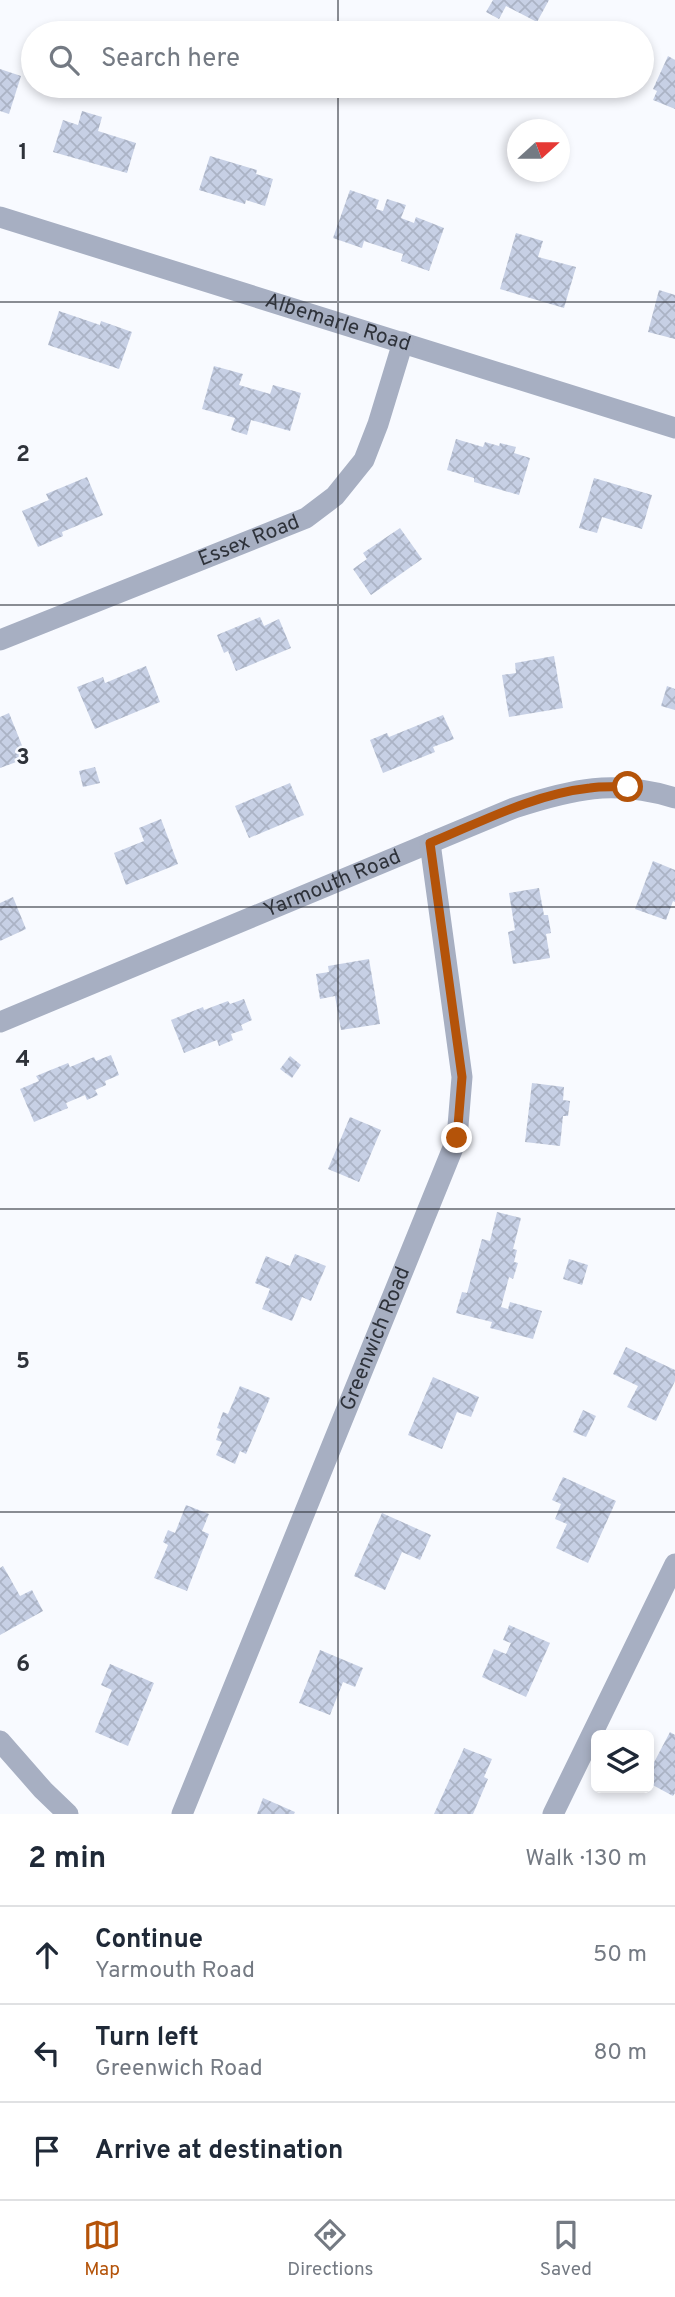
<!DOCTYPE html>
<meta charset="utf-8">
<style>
body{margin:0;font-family:Overpass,sans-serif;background:#f6f6f7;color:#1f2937}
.controls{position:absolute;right:21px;bottom:21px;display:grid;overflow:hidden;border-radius:10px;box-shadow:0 4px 10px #0003}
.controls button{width:63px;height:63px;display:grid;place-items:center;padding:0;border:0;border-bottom:2px solid #e0e1e3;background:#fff;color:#1f2937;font:35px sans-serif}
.compass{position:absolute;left:507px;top:119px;width:63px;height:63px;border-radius:50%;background:#fff;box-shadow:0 4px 10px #0003;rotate:69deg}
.stop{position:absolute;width:21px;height:21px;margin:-16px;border:5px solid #b45309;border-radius:50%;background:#fff}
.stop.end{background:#b45309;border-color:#fff;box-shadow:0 2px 7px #0008}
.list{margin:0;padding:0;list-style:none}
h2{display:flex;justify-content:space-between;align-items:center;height:91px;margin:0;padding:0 28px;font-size:30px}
h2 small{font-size:23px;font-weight:400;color:#747a83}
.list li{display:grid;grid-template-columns:46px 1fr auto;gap:21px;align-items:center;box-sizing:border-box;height:98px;padding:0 28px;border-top:2px solid #e0e1e3}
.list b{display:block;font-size:26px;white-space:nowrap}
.list p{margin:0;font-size:23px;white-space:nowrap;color:#747a83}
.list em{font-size:23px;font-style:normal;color:#747a83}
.icon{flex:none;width:38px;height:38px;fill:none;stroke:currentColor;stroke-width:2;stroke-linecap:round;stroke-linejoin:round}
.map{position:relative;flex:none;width:675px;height:1814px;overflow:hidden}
.search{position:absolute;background:#fff;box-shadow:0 4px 10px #0003;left:21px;right:21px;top:21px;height:77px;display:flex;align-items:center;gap:18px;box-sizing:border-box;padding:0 24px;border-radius:38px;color:#747a83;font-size:26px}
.sheet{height:385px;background:#fff}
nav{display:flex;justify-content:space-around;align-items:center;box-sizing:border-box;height:98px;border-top:2px solid #e0e1e3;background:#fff;font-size:19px;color:#747a83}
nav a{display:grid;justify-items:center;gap:4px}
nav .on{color:#b45309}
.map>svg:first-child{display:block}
.building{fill:url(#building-cross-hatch)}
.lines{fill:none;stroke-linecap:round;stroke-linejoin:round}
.minor{stroke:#a7afc2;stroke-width:21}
.route{stroke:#b45309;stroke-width:9}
.grid{fill:none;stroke:#2e323a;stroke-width:2;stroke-opacity:0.55}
.labels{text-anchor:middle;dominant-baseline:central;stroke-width:5;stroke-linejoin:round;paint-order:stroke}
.street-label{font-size:21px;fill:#2e323a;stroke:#f8faff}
.grid-label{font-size:23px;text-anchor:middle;font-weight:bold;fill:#2e323a;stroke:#f8faff;stroke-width:5;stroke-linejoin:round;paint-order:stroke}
</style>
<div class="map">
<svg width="675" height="1814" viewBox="0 0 675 1814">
<defs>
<pattern id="building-cross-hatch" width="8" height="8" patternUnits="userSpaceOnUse" patternTransform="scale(1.75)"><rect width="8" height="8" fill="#c7d0e5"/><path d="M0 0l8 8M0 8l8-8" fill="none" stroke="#abb3c5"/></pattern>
</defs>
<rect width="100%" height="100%" fill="#f8faff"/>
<g class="building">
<polygon points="493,0 549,0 537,22 506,6 499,19 486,12"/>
<polygon points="668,56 675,60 675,109 653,100 657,91 653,89"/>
<polygon points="0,69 21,76 9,114 0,111"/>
<polygon points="82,111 102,117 98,131 136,143 127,173 53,152 63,120 78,125"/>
<polygon points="210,156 257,170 256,174 273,179 265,206 246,200 245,204 199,190"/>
<polygon points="350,190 379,200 376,209 383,211 387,199 406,205 401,218 414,223 416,217 444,228 429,271 401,261 403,254 364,241 362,248 333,238"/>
<polygon points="516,233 543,241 538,257 576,267 564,308 500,289"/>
<polygon points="659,290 675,295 675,339 648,332"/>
<polygon points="59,311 100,325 101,321 132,332 119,369 48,345"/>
<polygon points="214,366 243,374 239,385 270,394 273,385 301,393 290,431 251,420 247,435 231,430 235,418 202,409"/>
<polygon points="456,439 483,447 485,442 499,446 500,443 516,447 514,453 530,458 519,495 474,482 474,478 447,470"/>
<polygon points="87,477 103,515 62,532 63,536 38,547 22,511 49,500 46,494"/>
<polygon points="594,478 652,495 642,529 602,517 597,533 579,528"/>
<polygon points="400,528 422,559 371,595 353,569 367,559 363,553"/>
<polygon points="260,617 264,626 279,619 291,648 236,671 228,651 224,653 217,635"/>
<polygon points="554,656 563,708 509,717 502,675 516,673 515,663"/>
<polygon points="146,666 160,702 95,729 77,687 103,677 105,683"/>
<polygon points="667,686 675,689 675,710 661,706"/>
<polygon points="9,713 27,758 0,768 0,717"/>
<polygon points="443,715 454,739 433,747 435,752 383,773 370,740 387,733 389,737"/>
<polygon points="95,767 100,783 83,787 79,771"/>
<polygon points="290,783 304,815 249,838 235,806"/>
<polygon points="161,819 178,864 126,885 114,853 144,841 139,828"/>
<polygon points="653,861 675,870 675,902 673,901 666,920 635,909"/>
<polygon points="539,888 544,915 548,915 551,933 546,934 550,958 513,964 508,932 515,930 509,893"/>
<polygon points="13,897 26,929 0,941 0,903"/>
<polygon points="369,959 380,1024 341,1030 335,996 320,999 316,974 329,972 328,966"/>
<polygon points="244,999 252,1020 241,1025 243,1030 231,1034 233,1040 219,1046 217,1040 184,1053 171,1020 203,1007 204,1010 228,1001 230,1004"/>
<polygon points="111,1055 119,1075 105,1081 106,1085 95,1090 98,1095 87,1100 85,1095 66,1103 68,1108 34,1122 20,1089 39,1081 36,1076 68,1063 70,1067 94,1057 96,1061"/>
<polygon points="290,1056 301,1065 292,1078 280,1069"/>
<polygon points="532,1083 564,1087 563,1100 570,1101 568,1116 563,1116 560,1146 525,1142"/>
<polygon points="350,1117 381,1130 359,1182 328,1169"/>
<polygon points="497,1212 521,1218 513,1249 517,1250 514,1262 518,1263 513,1279 509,1277 501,1307 508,1309 510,1302 542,1311 533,1339 490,1328 492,1322 456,1313 462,1292 467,1293 482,1239 490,1241"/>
<polygon points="295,1254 326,1266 311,1301 302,1297 292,1321 262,1309 270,1289 255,1283 266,1256 290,1266"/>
<polygon points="569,1259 588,1265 582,1285 563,1279"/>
<polygon points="626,1347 675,1370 675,1381 656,1421 627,1407 638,1386 613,1374"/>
<polygon points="433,1377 479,1397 471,1417 457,1412 442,1449 408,1435"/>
<polygon points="240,1386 270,1398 246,1454 240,1451 235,1464 216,1455 222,1442 216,1440 220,1429 217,1428 223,1412 228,1414"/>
<polygon points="583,1410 596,1416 586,1437 573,1432"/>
<polygon points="563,1477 616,1501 588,1563 556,1548 567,1524 555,1519 561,1504 552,1500"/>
<polygon points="186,1505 209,1514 202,1531 209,1534 187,1591 154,1578 168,1545 163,1542 168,1530 175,1533"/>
<polygon points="382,1513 431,1535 420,1560 402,1552 385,1590 354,1576"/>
<polygon points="3,1566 20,1596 32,1590 43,1611 0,1635 0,1568"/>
<polygon points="509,1625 550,1643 526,1697 482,1677 494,1649 506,1654 511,1643 503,1640"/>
<polygon points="320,1650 363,1668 355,1687 343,1682 330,1715 299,1703"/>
<polygon points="110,1664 154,1683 128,1746 95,1732 112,1690 101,1685"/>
<polygon points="670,1732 675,1735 675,1793 673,1796 649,1783 649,1772"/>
<polygon points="464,1748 492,1759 484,1777 488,1779 473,1814 434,1814"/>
<polygon points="263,1798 295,1812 294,1814 257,1814"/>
</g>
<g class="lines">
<g class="minor">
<path id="s1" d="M0 217 675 428"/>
<path id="s2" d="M0 640 306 518 335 496 364 460 378 424 403 342"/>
<path id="s3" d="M0 1022 514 808C573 789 613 779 675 798"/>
<polyline points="0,1741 43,1790 68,1814"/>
<path id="s4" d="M182 1814 457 1138 462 1077 430 843"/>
<polyline points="553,1814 675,1564"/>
</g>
</g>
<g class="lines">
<path class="route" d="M457 1138 462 1077 430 843C481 822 534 794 590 788 602 786 615 787 628 787"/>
</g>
<path class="grid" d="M338 0V33M338 86V1814M0 302H675M0 605H675M0 907H675M0 1209H675M0 1512H675"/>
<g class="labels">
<g class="street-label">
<text stroke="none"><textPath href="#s1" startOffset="354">Albemarle Road</textPath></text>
<text stroke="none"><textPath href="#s2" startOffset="268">Essex Road</textPath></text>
<text stroke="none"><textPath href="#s3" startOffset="360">Yarmouth Road</textPath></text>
<text stroke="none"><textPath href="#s4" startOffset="513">Greenwich Road</textPath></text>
</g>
</g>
<g class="grid-label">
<text x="23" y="159">1</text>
<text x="23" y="461">2</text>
<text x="23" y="764">3</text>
<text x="23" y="1066">4</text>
<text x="23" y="1368">5</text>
<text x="23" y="1671">6</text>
</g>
</svg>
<div class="controls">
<button><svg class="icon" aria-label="layers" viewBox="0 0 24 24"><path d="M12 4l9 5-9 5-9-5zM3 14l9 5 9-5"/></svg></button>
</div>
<svg class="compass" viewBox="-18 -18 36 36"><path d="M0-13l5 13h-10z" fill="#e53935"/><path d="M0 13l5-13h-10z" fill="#747a83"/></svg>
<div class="stop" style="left:628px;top:787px"></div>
<div class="stop end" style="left:457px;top:1138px"></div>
<div class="search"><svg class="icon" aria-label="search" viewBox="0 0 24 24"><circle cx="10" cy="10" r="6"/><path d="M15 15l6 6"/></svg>Search here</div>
</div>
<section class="sheet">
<h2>2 min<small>Walk · 130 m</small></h2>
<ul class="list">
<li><svg class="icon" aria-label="ahead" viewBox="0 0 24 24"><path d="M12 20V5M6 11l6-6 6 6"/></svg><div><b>Continue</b><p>Yarmouth Road</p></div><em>50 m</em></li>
<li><svg class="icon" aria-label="left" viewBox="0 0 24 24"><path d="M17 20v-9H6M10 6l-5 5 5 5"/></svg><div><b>Turn left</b><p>Greenwich Road</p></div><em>80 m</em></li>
<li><svg class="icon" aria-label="arrive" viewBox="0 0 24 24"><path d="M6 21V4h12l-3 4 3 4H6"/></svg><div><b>Arrive at destination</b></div></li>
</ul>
</section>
<nav>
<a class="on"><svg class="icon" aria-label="map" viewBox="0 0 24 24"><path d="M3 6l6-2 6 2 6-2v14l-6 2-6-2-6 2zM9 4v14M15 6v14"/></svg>Map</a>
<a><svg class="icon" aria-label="directions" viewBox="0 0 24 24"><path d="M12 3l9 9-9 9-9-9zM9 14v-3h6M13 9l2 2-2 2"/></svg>Directions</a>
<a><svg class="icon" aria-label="saved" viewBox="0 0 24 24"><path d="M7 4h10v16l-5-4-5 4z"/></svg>Saved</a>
</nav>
